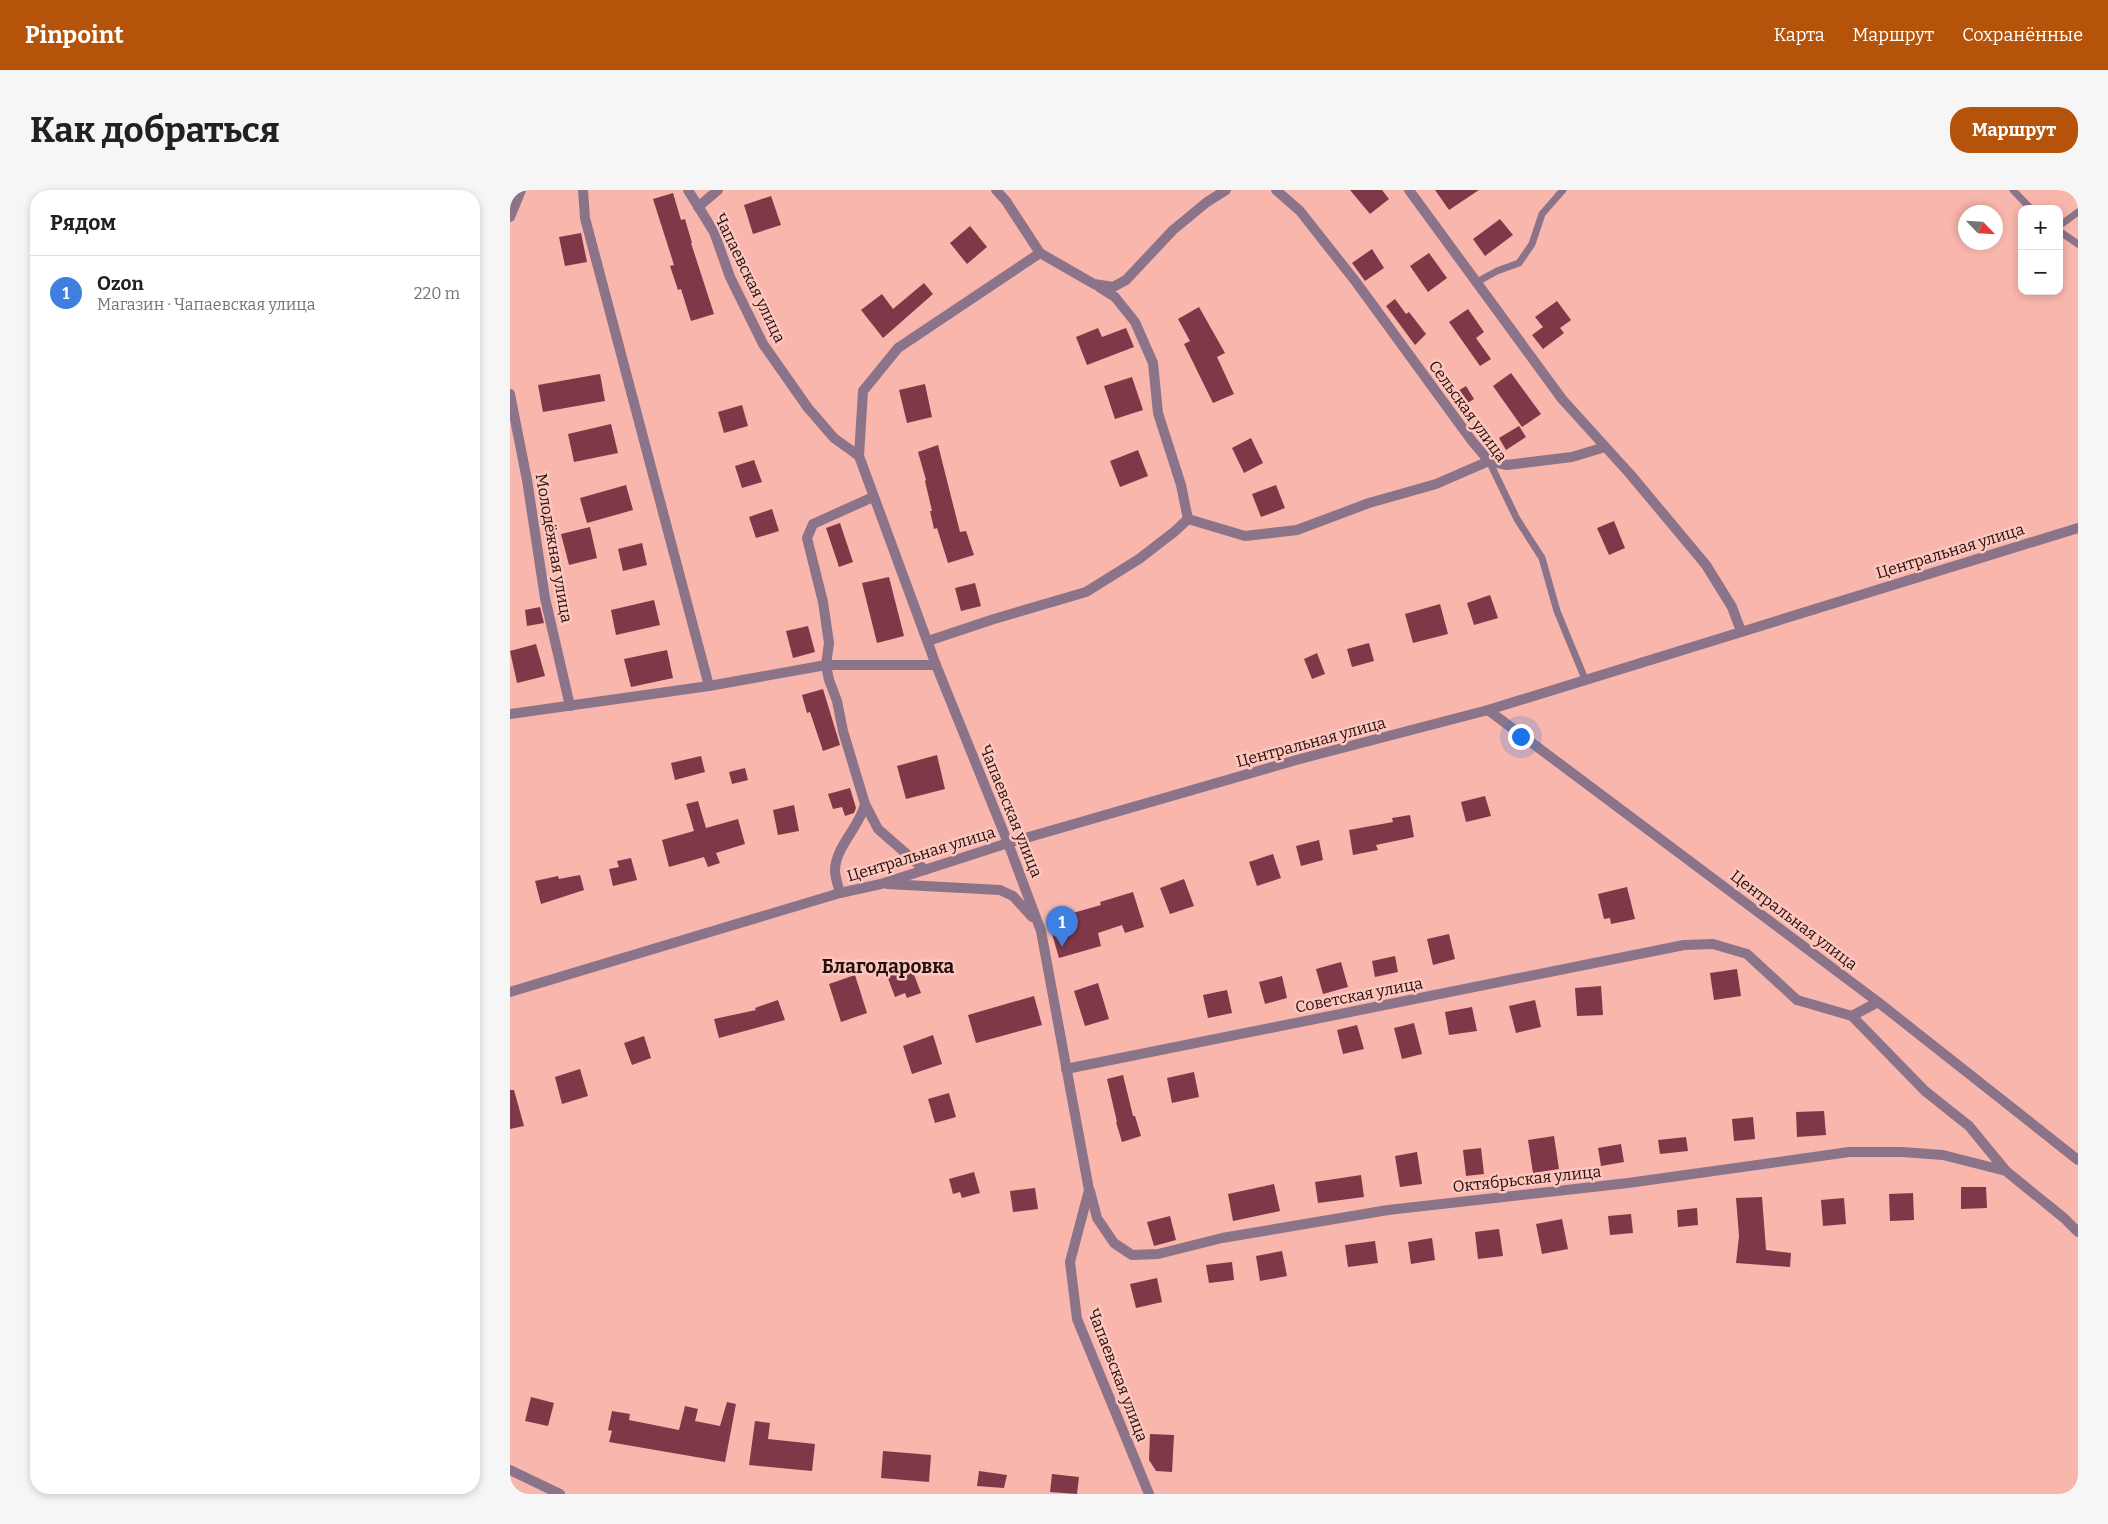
<!DOCTYPE html>
<html lang="ru">
<meta charset="utf-8">
<style>
body{margin:0;font-family:Bitter,serif;background:#f6f6f6;color:#202124}
.controls{position:absolute;right:15px;top:15px;display:grid;overflow:hidden;border-radius:10px;box-shadow:0 2px 8px #0003}
.controls button{width:45px;height:45px;display:grid;place-items:center;padding:0;border:0;border-bottom:1px solid #e0e0e0;background:#fff;color:#202124;font:25px sans-serif}
.compass{position:absolute;left:1448px;top:15px;width:45px;height:45px;border-radius:50%;background:#fff;box-shadow:0 2px 8px #0003;rotate:115deg}
.you{position:absolute;left:1010px;top:546px;width:18px;height:18px;margin:-12px;border:4px solid #fff;border-radius:50%;background:#1a73e8;box-shadow:0 0 0 8px #1a73e833}
.badge{display:grid;place-items:center;width:32px;height:32px;border-radius:50%;background:#b45309;color:#fff;font-size:16px;font-weight:700}
.pin{position:absolute;translate:-50% -41px;filter:drop-shadow(0 1px 2px #0008)}
.pin::after{content:'';position:absolute;top:26px;width:18px;height:15px;background:inherit;clip-path:polygon(0 0,100% 0,50% 100%)}
.list{margin:0;padding:0;list-style:none}
h2{display:flex;justify-content:space-between;align-items:center;height:65px;margin:0;padding:0 20px;font-size:21px}
h2 small{font-size:16px;font-weight:400;color:#757577}
.list li{display:grid;grid-template-columns:32px 1fr auto;gap:15px;align-items:center;box-sizing:border-box;height:75px;padding:0 20px;border-top:1px solid #e0e0e0}
.list b{display:block;font-size:19px;white-space:nowrap}
.list p{margin:0;font-size:16px;white-space:nowrap;color:#757577}
.list em{font-size:16px;font-style:normal;color:#757577}
.map{position:relative;flex:none;width:1568px;height:1304px;overflow:hidden;border-radius:20px}
header{display:flex;align-items:center;gap:30px;box-sizing:border-box;height:70px;padding:0 25px;background:#b45309;color:#fff}
header strong{font-size:24px}
nav{display:flex;gap:28px;margin-inline-start:auto;font-size:18px}
.intro{display:flex;align-items:center;justify-content:space-between;box-sizing:border-box;height:120px;padding:0 30px}
h1{margin:0;font-size:35px}
.button{padding:12px 22px;border-radius:20px;background:#b45309;color:#fff;font-size:18px;font-weight:700}
main{display:flex;gap:30px;padding:0 30px}
aside{flex:1;background:#fff;border-radius:20px;box-shadow:0 2px 8px #0003}
.map>svg:first-child{display:block}
.building{fill:#7f3847}
.lines{fill:none;stroke-linecap:round;stroke-linejoin:round}
.lane{stroke:#8b7389;stroke-width:7}
.street{stroke:#8b7389;stroke-width:10}
.labels{text-anchor:middle;dominant-baseline:central;stroke-width:5;stroke-linejoin:round;paint-order:stroke}
.street-label{font-size:16px;fill:#250f0c;stroke:#fdc7bf}
.quarter-label{font-size:19px;font-weight:bold;fill:#250f0c;stroke:#fdc7bf}
</style>
<header>
<strong>Pinpoint</strong>
<nav><a>Карта</a><a>Маршрут</a><a>Сохранённые</a></nav>
</header>
<div class="intro"><h1>Как добраться</h1><a class="button">Маршрут</a></div>
<main>
<aside>
<h2>Рядом<small></small></h2>
<ul class="list">
<li><span class="badge" style="background:#3f7fe0">1</span><div><b>Ozon</b><p>Магазин · Чапаевская улица</p></div><em>220 m</em></li>
</ul>
</aside>
<div class="map">
<svg width="1568" height="1304" viewBox="0 0 1568 1304">
<rect width="100%" height="100%" fill="#f8b6ac"/>
<g class="building">
<polygon points="840,0 872,0 879,9 860,24"/>
<polygon points="925,0 969,0 939,20"/>
<polygon points="163,3 171,30 175,29 182,53 181,53 204,124 181,131 171,99 168,100 160,76 164,75 143,9"/>
<polygon points="261,6 271,35 243,44 234,15"/>
<polygon points="990,29 1003,45 975,66 963,49"/>
<polygon points="460,36 477,57 457,74 440,53"/>
<polygon points="71,43 77,72 55,76 49,47"/>
<polygon points="862,59 874,78 855,91 842,73"/>
<polygon points="919,63 937,88 918,102 900,76"/>
<polygon points="414,93 423,104 373,148 351,120 372,104 383,119"/>
<polygon points="885,109 896,124 899,122 916,144 905,155 876,116"/>
<polygon points="1047,111 1061,130 1050,138 1054,143 1033,159 1022,145 1033,137 1025,127"/>
<polygon points="689,117 715,163 707,167 724,204 703,213 674,154 680,151 668,129"/>
<polygon points="958,119 974,142 966,148 981,169 970,176 939,132"/>
<polygon points="588,138 592,147 616,138 624,157 577,175 566,147"/>
<polygon points="1001,183 1031,224 1012,237 983,196"/>
<polygon points="90,184 95,211 33,222 28,195"/>
<polygon points="622,187 633,220 605,229 594,196"/>
<polygon points="415,194 422,227 397,233 389,200"/>
<polygon points="956,196 964,209 951,217 943,204"/>
<polygon points="232,215 238,236 214,243 208,222"/>
<polygon points="101,234 108,263 64,272 58,244"/>
<polygon points="1009,236 1016,247 996,260 989,248"/>
<polygon points="741,248 753,273 734,283 722,258"/>
<polygon points="428,255 450,342 456,341 464,365 438,373 427,338 424,339 420,321 422,321 415,291 416,290 408,262"/>
<polygon points="628,260 638,286 610,297 600,271"/>
<polygon points="244,270 252,292 232,298 225,276"/>
<polygon points="116,295 123,320 77,333 70,308"/>
<polygon points="766,295 775,318 751,327 742,304"/>
<polygon points="262,319 269,341 246,348 239,327"/>
<polygon points="1104,331 1115,358 1099,365 1087,338"/>
<polygon points="330,333 343,372 329,377 316,338"/>
<polygon points="80,337 87,368 59,375 51,344"/>
<polygon points="132,353 137,375 113,381 108,359"/>
<polygon points="379,387 394,446 367,453 352,393"/>
<polygon points="465,393 471,416 451,421 445,398"/>
<polygon points="980,405 988,428 964,435 957,413"/>
<polygon points="144,410 150,435 106,445 101,420"/>
<polygon points="930,414 938,444 903,453 895,424"/>
<polygon points="30,417 34,433 17,436 15,420"/>
<polygon points="298,436 305,462 283,468 276,441"/>
<polygon points="859,453 864,471 842,477 837,459"/>
<polygon points="26,454 35,486 7,493 0,461"/>
<polygon points="157,460 163,488 121,497 114,469"/>
<polygon points="807,463 815,484 802,489 794,469"/>
<polygon points="313,499 330,555 313,561 300,522 297,523 292,505"/>
<polygon points="427,565 435,599 396,609 387,576"/>
<polygon points="191,566 195,582 165,590 161,573"/>
<polygon points="235,578 238,590 222,594 219,582"/>
<polygon points="340,598 346,618 344,623 335,626 332,617 323,619 318,604"/>
<polygon points="975,606 981,626 956,632 951,612"/>
<polygon points="188,611 196,638 228,629 235,654 206,663 210,673 198,677 194,667 159,677 152,650 184,641 176,614"/>
<polygon points="284,615 289,641 268,645 263,620"/>
<polygon points="900,625 904,647 866,655 868,660 843,665 839,640 883,632 882,628"/>
<polygon points="809,650 813,670 791,676 786,656"/>
<polygon points="763,664 771,688 747,696 739,672"/>
<polygon points="121,668 127,690 103,696 99,679 109,677 107,671"/>
<polygon points="70,685 74,700 31,714 25,691 48,686 49,689"/>
<polygon points="674,689 684,716 660,724 650,698"/>
<polygon points="1117,697 1125,729 1101,734 1100,728 1094,729 1088,704"/>
<polygon points="623,702 634,737 615,743 612,735 588,743 591,756 549,768 538,730 591,715 590,712"/>
<polygon points="939,744 945,769 923,775 917,749"/>
<polygon points="885,766 888,782 865,787 862,771"/>
<polygon points="831,772 838,797 813,804 806,779"/>
<polygon points="400,774 411,803 397,808 395,803 385,807 376,783"/>
<polygon points="1227,779 1231,806 1204,810 1200,783"/>
<polygon points="345,785 357,823 331,832 319,794"/>
<polygon points="772,786 777,808 755,814 749,792"/>
<polygon points="588,793 599,829 575,836 564,801"/>
<polygon points="1091,796 1093,825 1067,826 1065,798"/>
<polygon points="717,800 722,823 698,828 693,805"/>
<polygon points="524,806 532,835 466,853 458,825"/>
<polygon points="268,810 275,830 209,848 204,829 246,820 245,818"/>
<polygon points="1025,810 1031,837 1006,843 999,816"/>
<polygon points="962,817 967,841 939,845 935,822"/>
<polygon points="904,833 912,864 892,869 884,838"/>
<polygon points="847,835 854,859 833,864 827,840"/>
<polygon points="423,845 432,874 402,884 393,856"/>
<polygon points="134,846 141,868 122,875 114,853"/>
<polygon points="70,879 78,906 52,914 45,887"/>
<polygon points="684,882 689,907 662,913 657,888"/>
<polygon points="613,885 623,926 625,926 631,946 612,952 606,932 607,932 597,889"/>
<polygon points="0,900 4,900 14,936 0,939"/>
<polygon points="439,903 446,927 425,933 418,909"/>
<polygon points="1314,921 1316,945 1287,947 1286,922"/>
<polygon points="1243,927 1245,949 1224,951 1222,929"/>
<polygon points="1044,946 1049,979 1023,983 1018,950"/>
<polygon points="1176,947 1178,961 1150,964 1148,950"/>
<polygon points="1111,954 1114,972 1091,976 1088,958"/>
<polygon points="971,958 974,984 956,986 953,960"/>
<polygon points="907,962 912,994 890,997 885,966"/>
<polygon points="464,982 470,1003 452,1008 450,1002 443,1004 439,989"/>
<polygon points="851,985 854,1007 808,1013 805,992"/>
<polygon points="764,994 770,1021 723,1031 718,1004"/>
<polygon points="1451,997 1476,997 1477,1018 1451,1019"/>
<polygon points="525,998 528,1019 503,1022 500,1001"/>
<polygon points="1403,1003 1404,1030 1380,1031 1379,1004"/>
<polygon points="1252,1007 1256,1060 1281,1063 1280,1077 1226,1073 1229,1046 1226,1008"/>
<polygon points="1334,1008 1336,1034 1313,1036 1311,1010"/>
<polygon points="1187,1018 1188,1035 1168,1037 1167,1020"/>
<polygon points="1121,1024 1123,1043 1100,1045 1098,1026"/>
<polygon points="660,1026 666,1050 644,1056 637,1032"/>
<polygon points="1052,1029 1058,1059 1032,1064 1026,1034"/>
<polygon points="989,1039 993,1066 968,1069 965,1042"/>
<polygon points="922,1048 925,1070 901,1074 898,1052"/>
<polygon points="865,1051 868,1073 838,1077 835,1055"/>
<polygon points="772,1061 777,1086 750,1091 746,1066"/>
<polygon points="722,1072 724,1090 699,1093 696,1075"/>
<polygon points="647,1088 652,1112 626,1118 620,1094"/>
<polygon points="21,1207 44,1213 38,1236 15,1231"/>
<polygon points="217,1212 226,1214 215,1272 99,1252 102,1241 98,1240 102,1221 120,1224 119,1230 169,1240 175,1216 188,1219 185,1231 210,1236"/>
<polygon points="245,1231 260,1233 258,1249 305,1254 302,1281 239,1275"/>
<polygon points="640,1244 664,1245 662,1282 646,1281 639,1270"/>
<polygon points="373,1261 421,1265 419,1292 371,1288"/>
<polygon points="469,1281 497,1285 494,1298 467,1296"/>
<polygon points="542,1284 569,1287 567,1304 540,1302"/>
</g>
<g class="lines">
<g class="lane">
<polyline points="1503,0 1521,19"/>
<polyline points="1549,36 1568,22"/>
<polyline points="1549,41 1568,54"/>
<polyline points="967,92 987,81 1009,73 1022,54 1032,24 1053,0"/>
<polyline points="979,271 1007,329 1032,368 1047,421 1075,489"/>
</g>
<g class="street">
<polyline points="73,0 75,28 199,496"/>
<polyline points="178,0 204,42 220,87 253,154 298,218 324,248 349,266 426,475 498,653 531,741 579,1000 560,1072 567,1129 639,1304"/>
<polyline points="486,0 496,11 530,63 584,94 603,97 616,90 663,40 697,12 716,0"/>
<polyline points="766,0 790,21 846,92 962,251 979,271"/>
<polyline points="899,0 1052,209 1120,284 1196,375 1222,417 1231,441"/>
<polyline points="188,17 208,0"/>
<polyline points="0,27 11,0"/>
<polyline points="589,97 605,107 625,132 643,173 648,223 671,295 678,329"/>
<polyline points="0,204 17,290 35,408 60,516"/>
<polyline points="349,266 353,201 388,158 530,63"/>
<polyline points="363,307 303,334 297,348 313,412 319,453 316,475 319,490 327,511 333,541 355,614 368,639 415,680"/>
<polyline points="678,329 735,346 787,340 859,313 926,294 979,271 997,275 1062,267 1095,257"/>
<polyline points="418,451 484,429 576,402 629,369 664,342 678,329"/>
<polyline points="978,520 1368,812 1568,970"/>
<polyline points="0,524 199,496 316,475 426,475"/>
<polyline points="377,694 490,700 503,706 522,727"/>
<path d="M330 703C328 696 325 687 325 680 326 655 350 637 355 614"/>
<polyline points="0,802 330,703 371,694 498,653 790,569 978,520 1568,338"/>
<polyline points="1342,826 1415,901 1459,936 1496,981 1554,1028 1568,1042"/>
<polyline points="556,879 1174,755 1203,754 1237,764 1287,810 1342,826 1368,812"/>
<polyline points="580,1001 587,1028 604,1053 622,1065 648,1064 712,1048 878,1020 1118,993 1339,962 1392,962 1433,965 1496,981"/>
<polyline points="0,1280 50,1304"/>
</g>
</g>
<g class="labels">
<g class="street-label">
<text transform="translate(240 88) rotate(64)">Чапаевская улица</text>
<text transform="translate(958 221) rotate(54)">Сельская улица</text>
<text transform="translate(44 358) rotate(80)">Молодёжная улица</text>
<text transform="translate(1440 361) rotate(-17)">Центральная улица</text>
<text transform="translate(801 552) rotate(-15)">Центральная улица</text>
<text transform="translate(501 621) rotate(68)">Чапаевская улица</text>
<text transform="translate(411 664) rotate(-17)">Центральная улица</text>
<text transform="translate(1284 730) rotate(37)">Центральная улица</text>
<text transform="translate(849 805) rotate(-11)">Советская улица</text>
<text transform="translate(1017 989) rotate(-6)">Октябрьская улица</text>
<text transform="translate(608 1185) rotate(69)">Чапаевская улица</text>
</g>
<g class="quarter-label">
<text x="378" y="776">Благодаровка</text>
</g>
</g>
</svg>
<div class="controls">
<button>+</button>
<button>−</button>
</div>
<svg class="compass" viewBox="-18 -18 36 36"><path d="M0-13l5 13h-10z" fill="#e53935"/><path d="M0 13l5-13h-10z" fill="#757577"/></svg>
<div class="you"></div>
<div class="pin badge" style="left:552px;top:757px;background:#3f7fe0">1</div>
</div>
</main>
